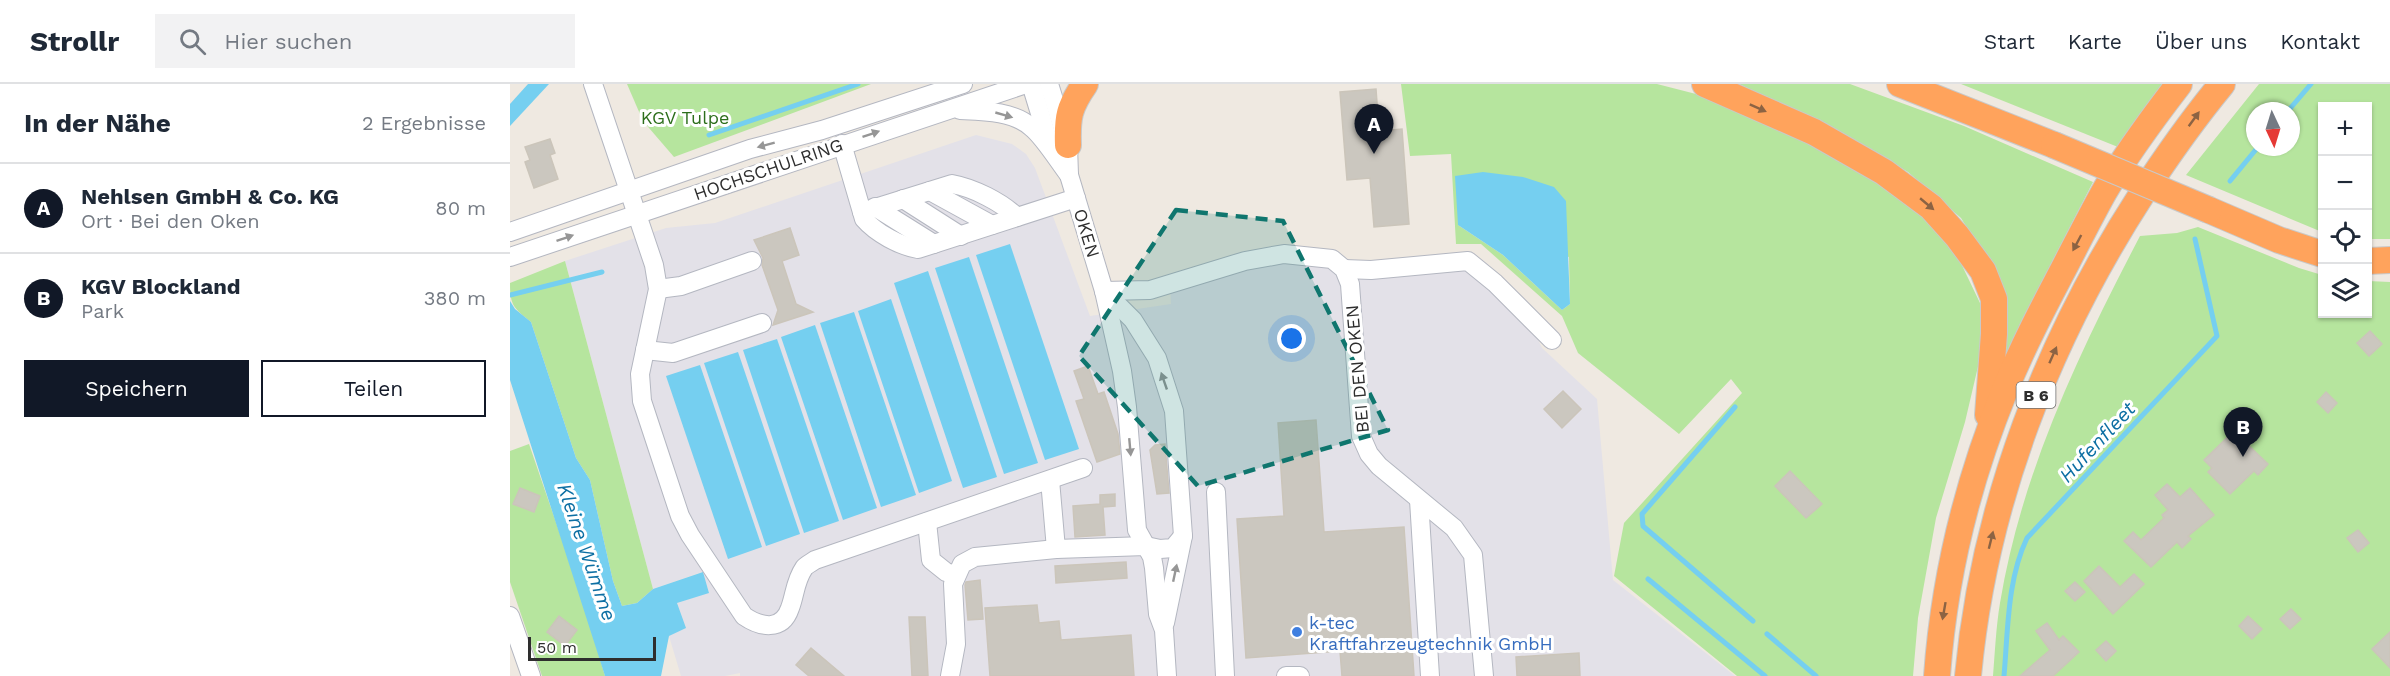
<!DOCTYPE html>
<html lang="de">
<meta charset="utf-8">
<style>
body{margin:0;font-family:"Work Sans",sans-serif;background:#f2f2f3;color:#1f2937}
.controls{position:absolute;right:18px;top:18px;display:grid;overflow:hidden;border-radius:0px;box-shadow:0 2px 4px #0004}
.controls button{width:54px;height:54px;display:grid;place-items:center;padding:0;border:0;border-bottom:2px solid #e0e1e3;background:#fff;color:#1f2937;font:30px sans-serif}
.compass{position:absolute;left:1736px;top:18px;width:54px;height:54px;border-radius:50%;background:#fff;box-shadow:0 2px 4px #0004;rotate:176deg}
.scale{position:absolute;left:18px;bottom:15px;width:128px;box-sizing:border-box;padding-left:6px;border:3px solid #2e2e2e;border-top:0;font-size:16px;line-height:21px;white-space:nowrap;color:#2e2e2e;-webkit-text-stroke:4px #fff;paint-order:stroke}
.you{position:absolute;left:782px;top:255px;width:21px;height:21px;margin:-15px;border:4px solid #fff;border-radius:50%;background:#1a73e8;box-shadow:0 0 0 9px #1a73e833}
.badge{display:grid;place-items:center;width:39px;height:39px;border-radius:50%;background:#111827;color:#fff;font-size:20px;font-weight:700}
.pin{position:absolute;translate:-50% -50px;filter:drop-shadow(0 2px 3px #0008)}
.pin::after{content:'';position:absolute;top:32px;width:21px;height:18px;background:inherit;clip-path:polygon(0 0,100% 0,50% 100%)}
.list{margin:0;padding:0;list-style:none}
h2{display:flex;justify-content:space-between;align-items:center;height:78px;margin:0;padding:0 24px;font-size:26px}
h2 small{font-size:20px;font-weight:400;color:#747a83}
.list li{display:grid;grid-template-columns:39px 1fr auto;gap:18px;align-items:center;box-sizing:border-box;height:90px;padding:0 24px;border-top:2px solid #e0e1e3}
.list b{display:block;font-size:22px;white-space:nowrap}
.list p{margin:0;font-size:20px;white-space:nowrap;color:#747a83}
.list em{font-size:20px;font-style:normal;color:#747a83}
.actions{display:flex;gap:12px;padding:18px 24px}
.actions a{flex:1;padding:14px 0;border:2px solid #111827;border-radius:0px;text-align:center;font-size:21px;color:#111827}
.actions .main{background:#111827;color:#fff}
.icon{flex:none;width:33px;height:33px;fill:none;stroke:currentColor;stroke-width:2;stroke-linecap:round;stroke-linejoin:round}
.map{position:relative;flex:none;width:1880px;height:592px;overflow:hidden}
header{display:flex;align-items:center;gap:36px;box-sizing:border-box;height:84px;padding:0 30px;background:#fff;border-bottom:2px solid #e0e1e3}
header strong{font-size:28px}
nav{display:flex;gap:33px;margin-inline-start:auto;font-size:21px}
.search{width:420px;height:54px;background:#f2f2f3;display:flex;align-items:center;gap:15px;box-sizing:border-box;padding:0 21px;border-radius:0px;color:#747a83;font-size:22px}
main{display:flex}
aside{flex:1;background:#fff}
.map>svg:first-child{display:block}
.industrial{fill:#e3e1e8}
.green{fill:#b6e59e;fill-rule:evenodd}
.water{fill:#75cff0}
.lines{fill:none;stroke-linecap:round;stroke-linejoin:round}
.stream{stroke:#75cff0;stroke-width:5}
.building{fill:#cbc7bf;stroke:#cbc5ba;stroke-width:1.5}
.minor-casing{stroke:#b4b7c1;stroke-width:20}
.highway-casing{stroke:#c9c9c9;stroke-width:28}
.minor{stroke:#fff;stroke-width:18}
.highway{stroke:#ffa35c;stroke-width:26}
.highway-bridge-casing{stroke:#c9c9c9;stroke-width:28;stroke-linecap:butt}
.highway-bridge{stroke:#ffa35c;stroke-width:26}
.oneway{fill:#8c6343}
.oneway2{fill:#969696}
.marked{fill:#0f766e;fill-opacity:0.2;stroke:#0f766e;stroke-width:4.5;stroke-dasharray:12 8;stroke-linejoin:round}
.shop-dot{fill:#3f7fe0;stroke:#fff;stroke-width:2}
.labels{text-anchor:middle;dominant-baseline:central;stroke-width:6;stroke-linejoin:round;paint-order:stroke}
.shield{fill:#fff;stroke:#6d6d6d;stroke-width:1.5}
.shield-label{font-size:16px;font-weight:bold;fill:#2e2e2e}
.park-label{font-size:18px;fill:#2c6e1b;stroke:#fff}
.street-label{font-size:18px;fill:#2e2e2e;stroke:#fff}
.shop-label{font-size:18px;fill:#366cbe;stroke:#fff;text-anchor:start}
.water-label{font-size:20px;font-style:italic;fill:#0d6fa3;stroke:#fff}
</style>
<header>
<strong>Strollr</strong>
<div class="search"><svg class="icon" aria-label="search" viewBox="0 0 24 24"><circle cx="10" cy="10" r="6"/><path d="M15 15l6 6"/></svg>Hier suchen</div>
<nav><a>Start</a><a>Karte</a><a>Über uns</a><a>Kontakt</a></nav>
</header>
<main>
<aside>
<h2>In der Nähe<small>2 Ergebnisse</small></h2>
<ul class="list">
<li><span class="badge">A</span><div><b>Nehlsen GmbH &amp; Co. KG</b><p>Ort · Bei den Oken</p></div><em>80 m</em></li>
<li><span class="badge">B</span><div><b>KGV Blockland</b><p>Park</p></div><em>380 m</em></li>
</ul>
<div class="actions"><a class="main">Speichern</a><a>Teilen</a></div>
</aside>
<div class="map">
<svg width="1880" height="592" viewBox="0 0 1880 592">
<rect width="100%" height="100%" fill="#efe9e1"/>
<polygon class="industrial" points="466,51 502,60 516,70 525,84 580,232 661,220 660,198 744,171 836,184 955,182 1020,239 1032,264 1087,315 1103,496 1225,592 230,592 230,589 215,592 171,592 159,552 168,546 167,519 199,508 192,488 143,505 55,177 156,144 205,139"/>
<g class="green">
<polygon points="117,0 361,0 164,73 133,37"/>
<path d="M891 0H1147L1186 10 1259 39 1339 80 1402 121 1447 171 1470 219V274L1455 338 1426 434 1408 534 1403 592H1227L1104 492 1114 439 1232 309 1221 295 1169 350 1068 269 1052 232 971 160H946L941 70 900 72ZM948 141 1059 173 1060 220 1052 226 993 171Z"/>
<polygon points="1229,0 1340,0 1454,42 1583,98 1510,240 1486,299 1482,184 1451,134 1398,88 1342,55"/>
<polygon points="1451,0 1655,0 1608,63"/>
<path d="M1749 0H1880V155H1858V22H1812V148L1676 91ZM1745 27H1781V63H1745Z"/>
<path d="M1688 143 1789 184 1812 191V230H1858V197L1880 198V592H1483C1485 568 1486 543 1490 519 1512 387 1569 269 1630 152L1667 149Z"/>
<path d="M55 177 143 505 127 519 112 522 103 497 80 396 66 374 21 238C4 224 0 222 0 199Z"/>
<polygon points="19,360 71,511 95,592 32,592 0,498 0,367"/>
</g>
<g class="water">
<polygon points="18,0 39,0 0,42 0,20"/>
<polygon points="973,88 1013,93 1044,103 1056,117 1060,220 1052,226 993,171 948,141 945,92"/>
<polygon points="500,160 569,365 535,376 466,171"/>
<polygon points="459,173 528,379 494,390 425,184"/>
<polygon points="418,187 487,393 453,404 384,199"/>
<polygon points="381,215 442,397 409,409 348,227"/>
<polygon points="0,217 5,225 21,238 66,374 80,396 103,497 112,522 127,519 143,505 193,488 199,509 167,519 176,544 159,552 151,592 95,592 0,296"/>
<polygon points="344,228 406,411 371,423 310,239"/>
<polygon points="305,241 367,424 333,436 271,253"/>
<polygon points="267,255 329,437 294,449 233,266"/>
<polygon points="228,268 290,450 256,462 194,279"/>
<polygon points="190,281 252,463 218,475 156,292"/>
</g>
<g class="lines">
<g class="stream">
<polyline points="1778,27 1801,0"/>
<polyline points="199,51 348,0"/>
<polyline points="1720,97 1748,63"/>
<polyline points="0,211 92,188"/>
<polyline points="1225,323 1132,430 1133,442 1243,537"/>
<polyline points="1138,495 1255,592"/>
<polyline points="1257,550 1306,592"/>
<path d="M1494 592C1498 547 1497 496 1517 454L1707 252 1685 155"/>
</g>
</g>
<g class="building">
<polygon points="866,5 869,47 892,45 899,140 864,143 860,94 837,96 830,8"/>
<polygon points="40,55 45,69 40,71 48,95 24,104 15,78 20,76 15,63"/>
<polygon points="280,144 289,171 272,177 286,220 303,228 263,241 268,226 252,181 253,174 244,156"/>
<polygon points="1860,247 1872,260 1859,272 1847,259"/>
<polygon points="578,282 588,310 594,308 608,350 610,370 587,378 566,317 574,315 564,287"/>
<polygon points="1053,307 1071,325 1052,344 1034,325"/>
<polygon points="1816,308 1827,319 1818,329 1807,318"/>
<polygon points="806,336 814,448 894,443 904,592 832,592 830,567 736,574 727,435 774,432 768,339"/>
<polygon points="1730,341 1741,352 1735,358 1758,380 1748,391 1744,387 1720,410 1698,388 1702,384 1694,376"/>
<polygon points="655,360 659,409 647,410 640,366 645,361"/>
<polygon points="1280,387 1312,420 1296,434 1265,402"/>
<polygon points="1657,400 1670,413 1680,404 1704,431 1678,452 1681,455 1672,464 1667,458 1641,483 1614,457 1623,448 1631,456 1654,434 1652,431 1658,426 1645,411"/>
<polygon points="10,404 30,412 24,428 3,420"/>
<polygon points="605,410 605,422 593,423 595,451 565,453 563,422 590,420 590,411"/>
<polygon points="1848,446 1859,459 1848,468 1837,454"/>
<polygon points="616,478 617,494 546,499 545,482"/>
<polygon points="1589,482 1610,503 1624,490 1634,500 1603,530 1574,497"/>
<polygon points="470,496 473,535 458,536 455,501 456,498"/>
<polygon points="1565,498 1575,508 1565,517 1555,507"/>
<polygon points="527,521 529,539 549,537 551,556 621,551 624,592 480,592 475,524"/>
<polygon points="1781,525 1791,535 1780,545 1770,535"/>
<polygon points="49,532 67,546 55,562 37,548"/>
<polygon points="1738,532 1752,545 1742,555 1729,542"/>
<polygon points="399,533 415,533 418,592 402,592"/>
<polygon points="1537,539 1549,556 1553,552 1569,568 1543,592 1510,592 1540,566 1526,547"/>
<polygon points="1880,548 1880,584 1862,565"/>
<polygon points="1596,557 1606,567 1596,577 1586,566"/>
<polygon points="301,564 334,592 299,592 286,581"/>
<polygon points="1069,569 1070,592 1007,592 1006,573"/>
</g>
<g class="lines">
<defs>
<g id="minor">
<path d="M83 0 144 181 148 205 130 290 132 317 170 432 180 451 234 532C250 543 272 548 280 524 285 511 285 497 294 484 296 481 301 479 305 476L573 384"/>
<polyline points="521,0 538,56"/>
<polyline points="539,0 558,61 559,91 594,207 612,287 617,323 627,446 642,473 644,484 648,530 654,546 657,592"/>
<path d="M450 26C473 27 503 27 521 43 533 52 549 78 559 91"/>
<path d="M332 60 354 135C366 149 390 162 408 165L566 114"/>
<polyline points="420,107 482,141"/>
<polyline points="393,115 451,152"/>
<polyline points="365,123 424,160"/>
<path d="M352 128 442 100C464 104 491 118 507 133"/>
<polyline points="0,148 240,65 312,46 453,0"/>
<polyline points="0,173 516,0"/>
<polyline points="834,185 861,186 958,177 985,199 1042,256"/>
<polyline points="148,205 171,202 242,177"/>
<polyline points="594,207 640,206 735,177 774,170 822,175 834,185 840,200 851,352 859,370 869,382 944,444 963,471 974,592"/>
<polyline points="594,207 623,236 647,274 664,327 673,452 655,539"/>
<polyline points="135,266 163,269 252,239"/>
<polyline points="540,396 546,465"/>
<polyline points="706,408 715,592"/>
<polyline points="909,416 920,592"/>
<polyline points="417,438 421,476 436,488 445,491"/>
<polyline points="0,532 21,592"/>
<polyline points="440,592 446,560 443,500 452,480 465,473 546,465 636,462 650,465 663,464 673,452"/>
<polyline points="776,592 790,592"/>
</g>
<g id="highway">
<polyline points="1195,0 1304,48 1374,88 1421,123 1447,152 1473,187 1484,215 1484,250 1478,331"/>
<polyline points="1390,0 1544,61"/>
<path d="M558 61C557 33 559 23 575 0"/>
<polyline points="1699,126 1769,156 1812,170"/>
<polyline points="1858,177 1880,176"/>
<path d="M1427 592C1434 495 1458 396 1495 306 1512 264 1533 224 1554 184 1567 159 1580 133 1594 108 1616 70 1642 35 1669 0"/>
<path d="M1458 592C1474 419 1538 255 1632 110 1657 72 1683 35 1712 0"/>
</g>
</defs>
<use href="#minor" class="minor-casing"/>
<use href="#highway" class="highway-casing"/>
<use href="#minor" class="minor"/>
<use href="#highway" class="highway"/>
<defs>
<polyline id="highway-bridge" points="1544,61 1699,126"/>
</defs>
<use href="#highway-bridge" class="highway-bridge-casing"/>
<use href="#highway-bridge" class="highway-bridge"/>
</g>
<defs><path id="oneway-solid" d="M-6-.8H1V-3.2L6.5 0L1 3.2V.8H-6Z" transform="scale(1.5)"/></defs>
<g class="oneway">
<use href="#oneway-solid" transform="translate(1248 24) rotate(24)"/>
<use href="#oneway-solid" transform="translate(1684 35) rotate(-54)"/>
<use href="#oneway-solid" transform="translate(1417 120) rotate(40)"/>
<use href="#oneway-solid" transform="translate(1567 159) rotate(118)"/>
<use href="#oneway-solid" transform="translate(1543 271) rotate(-66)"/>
<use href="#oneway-solid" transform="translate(1481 456) rotate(-76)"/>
<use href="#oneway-solid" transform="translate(1434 527) rotate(100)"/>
</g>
<g class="oneway2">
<use href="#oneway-solid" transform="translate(494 31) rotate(16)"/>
<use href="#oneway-solid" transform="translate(361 50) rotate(-19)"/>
<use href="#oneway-solid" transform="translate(256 61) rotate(165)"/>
<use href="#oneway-solid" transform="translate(55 154) rotate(-19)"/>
<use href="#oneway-solid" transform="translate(654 297) rotate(-109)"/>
<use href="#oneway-solid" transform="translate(620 363) rotate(85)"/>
<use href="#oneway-solid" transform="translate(665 489) rotate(-78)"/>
</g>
<path class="marked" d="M666 126 773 137 878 346 688 402 569 272Z"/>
<circle class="shop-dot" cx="787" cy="548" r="6"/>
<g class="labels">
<rect class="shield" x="1506.5" y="298" width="39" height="26" rx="4.5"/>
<g class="shield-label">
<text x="1526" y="311">B 6</text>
</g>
<g class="park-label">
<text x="175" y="33">KGV Tulpe</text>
</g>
<g class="street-label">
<text transform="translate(258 85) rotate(-19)">HOCHSCHULRING</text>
<text transform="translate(577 149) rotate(73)">OKEN</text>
<text transform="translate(847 285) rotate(-95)">BEI DEN OKEN</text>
</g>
<g class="shop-label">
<text x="799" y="538">k-tec<tspan x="799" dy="21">Kraftfahrzeugtechnik GmbH</tspan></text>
</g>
<g class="water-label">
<text transform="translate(1587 358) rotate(-47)">Hufenfleet</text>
<text transform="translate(77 468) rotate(71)">Kleine Wümme</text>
</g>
</g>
</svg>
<div class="controls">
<button>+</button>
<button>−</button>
<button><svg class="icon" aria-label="locate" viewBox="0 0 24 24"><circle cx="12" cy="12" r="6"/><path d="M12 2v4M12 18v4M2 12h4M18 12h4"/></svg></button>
<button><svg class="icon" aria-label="layers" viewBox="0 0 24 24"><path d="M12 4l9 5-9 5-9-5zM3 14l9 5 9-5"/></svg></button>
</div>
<svg class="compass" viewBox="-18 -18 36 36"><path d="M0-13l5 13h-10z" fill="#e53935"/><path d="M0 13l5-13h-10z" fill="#747a83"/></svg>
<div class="scale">50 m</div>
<div class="you"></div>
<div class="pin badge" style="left:864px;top:70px">A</div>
<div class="pin badge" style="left:1733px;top:373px">B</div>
</div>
</main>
